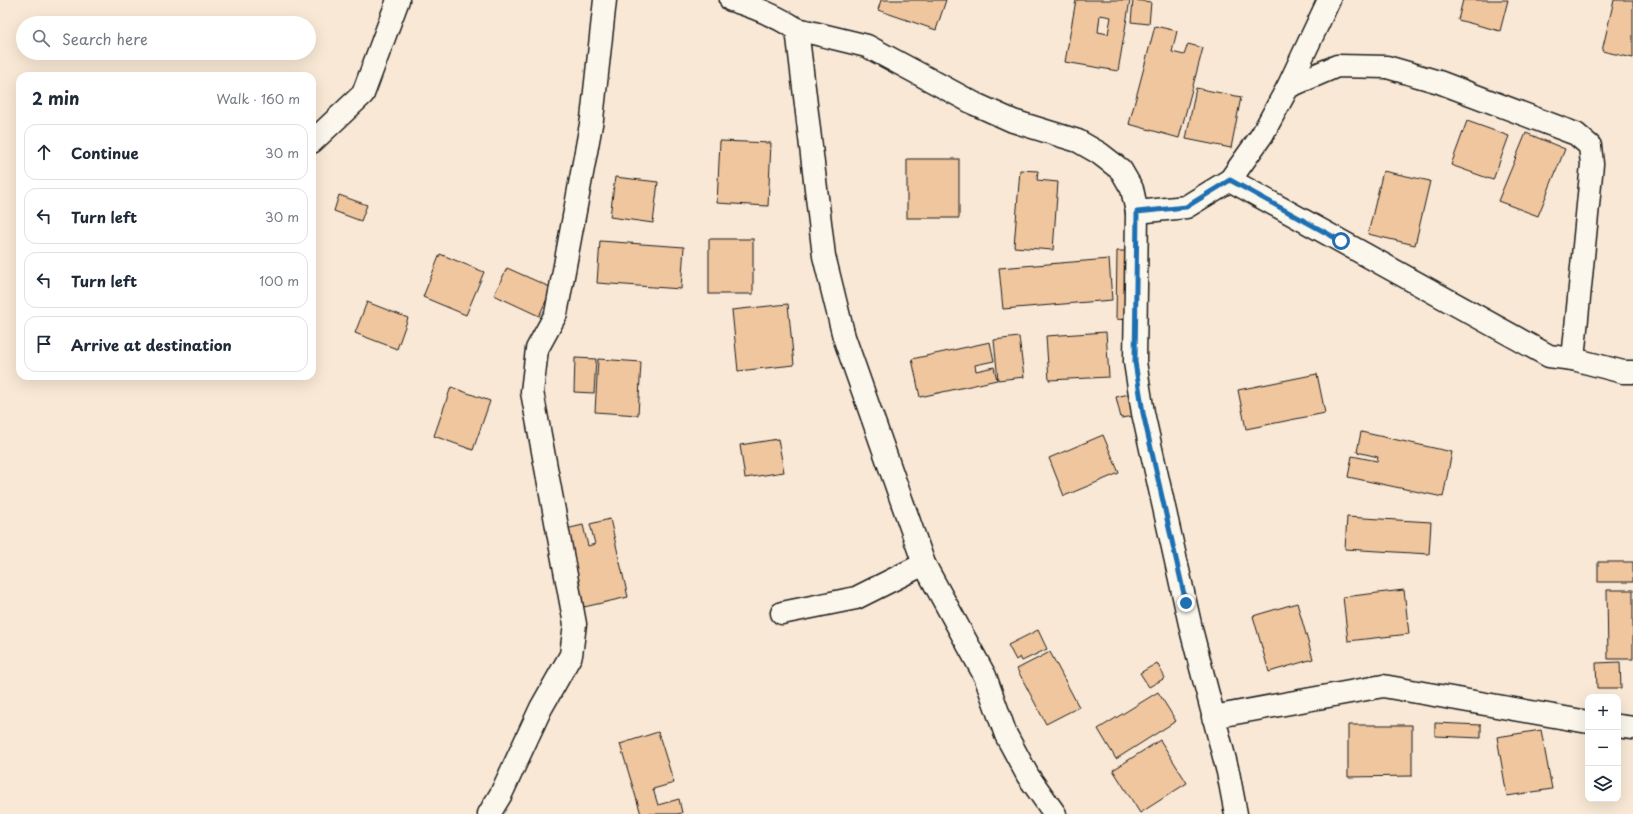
<!DOCTYPE html>
<meta charset="utf-8">
<style>
body{margin:0;font-family:"Playpen Sans",sans-serif;background:#f6f6f7;color:#1f2937}
.controls{position:absolute;right:12px;bottom:12px;display:grid;overflow:hidden;border-radius:8px;box-shadow:0 4px 16px #0002}
.controls button{width:36px;height:36px;display:grid;place-items:center;padding:0;border:0;border-bottom:1px solid #e0e1e3;background:#fff;color:#1f2937;font:20px sans-serif}
.stop{position:absolute;width:12px;height:12px;margin:-9px;border:3px solid #1f6fb2;border-radius:50%;background:#fff}
.stop.end{background:#1f6fb2;border-color:#fff;box-shadow:0 1px 4px #0008}
.list{margin:0;padding:0;list-style:none}
h2{display:flex;justify-content:space-between;align-items:center;height:52px;margin:0;padding:0 16px;font-size:17px}
h2 small{font-size:13px;font-weight:400;color:#747a83}
.list li{display:grid;grid-template-columns:26px 1fr auto;gap:12px;align-items:center;box-sizing:border-box;height:56px;margin:0 8px 8px;padding:0 8px;border:1px solid #e0e1e3;border-radius:12px}
.list b{display:block;font-size:15px;white-space:nowrap}
.list em{font-size:13px;font-style:normal;color:#747a83}
.icon{flex:none;width:22px;height:22px;fill:none;stroke:currentColor;stroke-width:2;stroke-linecap:round;stroke-linejoin:round}
.map{position:relative;flex:none;width:1633px;height:814px;overflow:hidden}
.search{position:absolute;background:#fff;box-shadow:0 4px 16px #0002;left:16px;top:16px;width:300px;height:44px;display:flex;align-items:center;gap:10px;box-sizing:border-box;padding:0 14px;border-radius:22px;color:#747a83;font-size:15px}
.panel{position:absolute;background:#fff;box-shadow:0 4px 16px #0002;left:16px;top:72px;width:300px;height:308px;border-radius:12px}
.map>svg:first-child{display:block}
.building{fill:#f0c69f;stroke:#1c1c1c;fill-rule:evenodd}
.lines{fill:none;stroke-linecap:round;stroke-linejoin:round}
.minor-casing{stroke:#1c1c1c;stroke-width:25}
.minor{stroke:#fbf7ec;stroke-width:22}
.route{stroke:#1f6fb2;stroke-width:5}
</style>
<div class="map">
<svg width="1633" height="814" viewBox="0 0 1633 814">
<rect width="100%" height="100%" fill="#f8e8d5"/>
<filter id="ink" filterUnits="userSpaceOnUse"><feTurbulence type="fractalNoise" baseFrequency=".025" numOctaves="2"/><feDisplacementMap in="SourceGraphic" scale="8" xChannelSelector="R" yChannelSelector="G"/><feConvolveMatrix kernelMatrix="1 2 1 2 8 2 1 2 1" color-interpolation-filters="sRGB"/></filter>
<g filter="url(#ink)">
<g class="building">
<polygon points="881,0 946,0 936,30 878,10"/>
<path d="M1076 0H1130L1118 71 1065 62ZM1100 15 1111 17 1108 34 1098 32Z"/>
<polygon points="1133,0 1151,2 1149,24 1131,22"/>
<polygon points="1463,0 1508,0 1500,31 1458,20"/>
<polygon points="1614,0 1633,0 1633,58 1602,51"/>
<polygon points="1155,26 1177,31 1172,52 1184,55 1188,44 1203,48 1179,138 1129,124"/>
<polygon points="1196,88 1241,97 1231,148 1186,139"/>
<polygon points="1467,121 1509,136 1493,180 1451,165"/>
<polygon points="1526,133 1565,149 1538,216 1498,201"/>
<polygon points="720,141 771,143 768,206 717,203"/>
<rect x="907" y="159" width="52" height="59"/>
<polygon points="1020,170 1038,171 1037,180 1058,182 1053,250 1014,247"/>
<polygon points="1383,171 1430,181 1415,245 1368,234"/>
<polygon points="615,177 658,182 653,223 610,217"/>
<polygon points="339,195 367,205 361,221 334,211"/>
<rect x="709" y="239" width="44" height="55"/>
<polygon points="600,241 684,247 681,289 597,283"/>
<polygon points="1117,251 1130,251 1128,320 1116,319"/>
<polygon points="440,254 484,272 466,315 423,297"/>
<polygon points="1109,259 1112,300 1003,309 999,268"/>
<polygon points="507,268 552,288 539,316 494,295"/>
<polygon points="367,302 408,318 397,349 355,333"/>
<polygon points="788,304 794,365 738,371 732,310"/>
<polygon points="1106,332 1109,377 1049,380 1046,336"/>
<polygon points="1019,337 1024,377 998,380 994,340"/>
<polygon points="990,342 994,361 975,365 976,371 994,367 997,380 920,397 912,359"/>
<polygon points="575,358 596,359 594,393 574,392"/>
<polygon points="598,359 641,362 638,415 595,412"/>
<polygon points="1317,374 1325,413 1246,429 1238,390"/>
<polygon points="451,387 490,401 473,450 434,436"/>
<polygon points="1129,394 1134,416 1121,418 1116,397"/>
<polygon points="1361,432 1452,452 1443,497 1348,477 1352,456 1377,461 1378,457 1357,452"/>
<polygon points="1103,435 1119,473 1064,496 1049,458"/>
<polygon points="778,439 784,472 745,478 740,445"/>
<polygon points="1347,517 1431,522 1429,554 1345,549"/>
<polygon points="610,519 628,597 584,607 566,529 583,525 588,546 595,544 590,524"/>
<rect x="1598" y="562" width="35" height="20"/>
<polygon points="1404,590 1409,634 1348,641 1343,597"/>
<polygon points="1607,590 1633,590 1633,659 1608,659"/>
<polygon points="1297,603 1313,659 1269,672 1253,616"/>
<polygon points="1038,630 1047,649 1022,661 1020,657 1016,660 1008,645"/>
<polygon points="1050,652 1079,707 1046,724 1017,669"/>
<polygon points="1620,662 1621,688 1597,688 1596,663"/>
<polygon points="1157,663 1165,678 1149,687 1140,673"/>
<polygon points="1158,692 1176,721 1116,759 1098,729"/>
<polygon points="1435,723 1481,725 1481,738 1435,736"/>
<polygon points="1348,725 1412,725 1412,776 1348,777"/>
<polygon points="1541,730 1552,789 1507,796 1497,737"/>
<polygon points="658,732 674,783 653,789 658,805 679,799 682,813 677,814 641,814 620,744"/>
<polygon points="1160,740 1187,783 1140,813 1113,770"/>
</g>
<g class="lines">
<defs>
<g id="minor">
<path d="M731 0C755 7 776 16 797 29L824 256 844 337 924 564 985 676 1006 735 1028 776 1055 814"/>
<polyline points="797,29 867,46 975,104 1013,121 1078,141 1099,153 1121,170 1132,189 1137,212 1135,362 1143,413 1192,633 1228,772 1236,814"/>
<polyline points="1288,87 1329,0"/>
<polyline points="312,142 363,94 398,0"/>
<polyline points="1230,180 1549,356 1573,359"/>
<polyline points="1137,212 1186,207 1230,180 1262,135 1288,87 1337,66 1387,67 1439,82 1576,134 1590,146 1592,164 1573,359 1623,372 1633,372"/>
<polyline points="782,613 856,598 924,564"/>
<polyline points="1213,717 1383,686 1588,722"/>
<polyline points="1618,726 1633,728"/>
<polyline points="489,814 501,794 541,708 571,655 575,624 532,392 537,349 556,314 592,119 605,0"/>
</g>
</defs>
<use href="#minor" class="minor-casing"/>
<use href="#minor" class="minor"/>
</g>
</g>
<g class="lines" filter="url(#ink)">
<polyline class="route" points="1186,603 1143,413 1135,362 1137,212 1186,207 1230,180 1341,241"/>
</g>
</svg>
<div class="controls">
<button>+</button>
<button>−</button>
<button><svg class="icon" aria-label="layers" viewBox="0 0 24 24"><path d="M12 4l9 5-9 5-9-5zM3 14l9 5 9-5"/></svg></button>
</div>
<div class="stop" style="left:1341px;top:241px"></div>
<div class="stop end" style="left:1186px;top:603px"></div>
<div class="search"><svg class="icon" aria-label="search" viewBox="0 0 24 24"><circle cx="10" cy="10" r="6"/><path d="M15 15l6 6"/></svg>Search here</div>
<section class="panel">
<h2>2 min<small>Walk · 160 m</small></h2>
<ul class="list">
<li><svg class="icon" aria-label="ahead" viewBox="0 0 24 24"><path d="M12 20V5M6 11l6-6 6 6"/></svg><div><b>Continue</b></div><em>30 m</em></li>
<li><svg class="icon" aria-label="left" viewBox="0 0 24 24"><path d="M17 20v-9H6M10 6l-5 5 5 5"/></svg><div><b>Turn left</b></div><em>30 m</em></li>
<li><svg class="icon" aria-label="left" viewBox="0 0 24 24"><path d="M17 20v-9H6M10 6l-5 5 5 5"/></svg><div><b>Turn left</b></div><em>100 m</em></li>
<li><svg class="icon" aria-label="arrive" viewBox="0 0 24 24"><path d="M6 21V4h12l-3 4 3 4H6"/></svg><div><b>Arrive at destination</b></div></li>
</ul>
</section>
</div>
